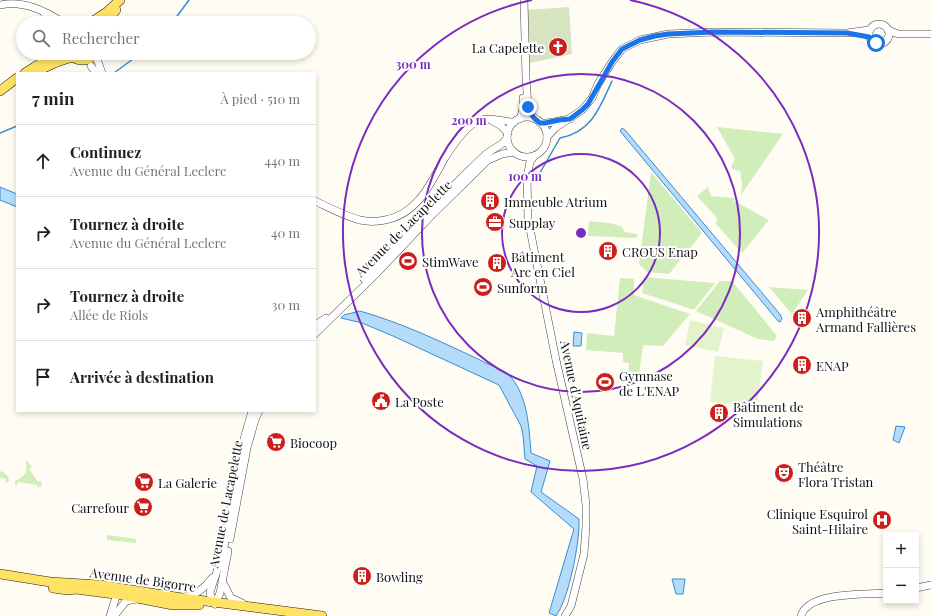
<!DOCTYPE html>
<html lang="fr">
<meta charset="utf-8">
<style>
body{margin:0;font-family:"Playfair Display",serif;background:#f6f6f6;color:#202124}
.controls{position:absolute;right:12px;bottom:12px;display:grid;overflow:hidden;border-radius:0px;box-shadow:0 2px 6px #0003}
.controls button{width:36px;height:36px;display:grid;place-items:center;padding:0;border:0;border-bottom:1px solid #e0e0e0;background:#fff;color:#202124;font:20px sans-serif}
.stop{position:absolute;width:12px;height:12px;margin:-9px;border:3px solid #1a73e8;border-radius:50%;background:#fff}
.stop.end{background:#1a73e8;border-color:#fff;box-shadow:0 1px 4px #0008}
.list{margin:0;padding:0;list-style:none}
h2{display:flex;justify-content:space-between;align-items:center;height:52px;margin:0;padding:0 16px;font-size:17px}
h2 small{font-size:13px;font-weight:400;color:#757577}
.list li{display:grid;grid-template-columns:26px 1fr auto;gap:12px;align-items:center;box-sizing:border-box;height:72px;padding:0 16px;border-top:1px solid #e0e0e0}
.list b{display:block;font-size:15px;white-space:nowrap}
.list p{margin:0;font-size:13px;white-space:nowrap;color:#757577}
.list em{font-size:13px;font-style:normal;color:#757577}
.icon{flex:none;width:22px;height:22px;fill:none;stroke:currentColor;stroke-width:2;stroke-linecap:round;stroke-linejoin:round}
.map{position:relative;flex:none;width:931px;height:616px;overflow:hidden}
.search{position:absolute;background:#fff;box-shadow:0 2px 6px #0003;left:16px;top:16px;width:300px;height:44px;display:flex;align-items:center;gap:10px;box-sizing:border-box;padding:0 14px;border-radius:22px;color:#757577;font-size:15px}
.panel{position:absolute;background:#fff;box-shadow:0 2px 6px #0003;left:16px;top:72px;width:300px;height:340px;border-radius:0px}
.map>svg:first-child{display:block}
.green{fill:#d1edb9}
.cemetery{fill:#d7e4c1}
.pitch{fill:#e3f4cc}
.water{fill:#b4dcfa;stroke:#368dd6}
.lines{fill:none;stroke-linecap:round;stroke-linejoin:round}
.stream{stroke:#368dd6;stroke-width:1.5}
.minor-casing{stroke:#434343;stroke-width:8}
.major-casing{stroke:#212121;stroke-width:10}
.minor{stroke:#fff;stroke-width:7}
.major{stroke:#ffe263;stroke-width:9}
.route{stroke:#1a73e8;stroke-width:5}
.ring{fill:none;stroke:#7b2cbf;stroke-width:2}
.labels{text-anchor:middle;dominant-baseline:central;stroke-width:4;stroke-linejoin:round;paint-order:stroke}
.poi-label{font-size:13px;fill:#101010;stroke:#fff;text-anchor:start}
.street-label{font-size:13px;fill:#101010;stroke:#fff}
.centre{fill:#7b2cbf;stroke:#fff;stroke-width:2}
.ring-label{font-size:12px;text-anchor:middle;font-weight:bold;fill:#7b2cbf;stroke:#fff;stroke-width:4;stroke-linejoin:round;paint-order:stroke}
</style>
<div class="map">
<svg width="931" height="616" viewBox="0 0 931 616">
<rect width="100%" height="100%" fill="#fffdf3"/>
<g class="green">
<polygon points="717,127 783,134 741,195 742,183 740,171 734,170 731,167 735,159"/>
<polygon points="651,172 702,233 669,274 647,272 639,264"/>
<polygon points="708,187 711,196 734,198 734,201 769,220 742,253 716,224 717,218 697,196"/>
<polygon points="589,221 609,223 621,226 625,232 638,234 636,238 588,236"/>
<polygon points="644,277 715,283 694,310 642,293"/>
<polygon points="620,278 634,279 634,295 690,314 663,346 643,345 639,375 628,374 629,363 623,362 623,353 586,350 587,333 614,336"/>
<polygon points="720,281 732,281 777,336 774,341 758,339 696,311"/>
<polygon points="769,287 808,290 792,314"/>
<path d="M26 460 32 467 29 469 38 482 41 480 42 486 37 488 38 485 18 482 17 486 15 484V481C27 475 27 473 26 460Z"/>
<polygon points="0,471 3,472 8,476 9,481 5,483 6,479 0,478"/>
<polygon points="107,535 136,539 136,543 107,540"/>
</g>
<polygon class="cemetery" points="569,7 572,54 530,63 528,61 527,10"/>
<g class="pitch">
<polygon points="690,320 724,328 718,352 685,345"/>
<polygon points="715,356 763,361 757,406 710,402"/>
</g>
<g class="water">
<polygon points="622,128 625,130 779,313 782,318 780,322 778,321 620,131"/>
<polygon points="0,187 17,194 17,207 0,200"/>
<path d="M360 311C402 323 442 342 482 361 489 365 504 370 509 375 528 395 529 428 531 453L550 461 541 492 579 519C580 542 569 598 556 616L549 613 574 529 531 492 537 466 525 459 523 435 521 426 499 385 393 336 362 323 341 318 344 315Z"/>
<polygon points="574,332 582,333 581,346 573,346"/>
<polygon points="896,426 905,427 899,443 893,440"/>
<polygon points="672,579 685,579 683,594 676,594"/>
</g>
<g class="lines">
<g class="stream">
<polyline points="172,23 189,0"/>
<polyline points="114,73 141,53"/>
<polyline points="0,133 17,126"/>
<path d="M537 178 560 138C592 132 600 107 612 81"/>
</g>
<defs>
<g id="minor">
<polyline points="524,0 526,78 528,107 530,113 535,119"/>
<path d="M0 5C24 0 45 11 64 23"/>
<polyline points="45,15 54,23"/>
<circle cx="879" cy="34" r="10"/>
<polyline points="888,30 898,34 931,34"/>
<polyline points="97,53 97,59 102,73"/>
<polyline points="91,66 96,73"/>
<circle cx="527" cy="137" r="20"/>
<polyline points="520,119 524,106 523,98"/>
<polyline points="492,121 500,125 508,133"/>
<path d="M540 123C550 124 560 120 570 119"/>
<polyline points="547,137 555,128 582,110 592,98 598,84 612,62 622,49 640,40 668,34 714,32 847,33 869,30"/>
<polyline points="534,156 530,162 527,177 528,219 556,360 583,479 586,505 586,526 584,554 571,606 565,616"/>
<path d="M315 201C330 208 345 216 360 220 369 222 376 222 385 220 417 214 430 185 444 159 451 148 464 128 476 122 489 115 501 122 514 122"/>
<polyline points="364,279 423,215 486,154 503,143 507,138"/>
<polyline points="315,325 326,318"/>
<polyline points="315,334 375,275 430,217 488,160 502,154 514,152"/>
<polyline points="230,539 247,448 255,420 259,411"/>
<polyline points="223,583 231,598 242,603"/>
<polyline points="916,588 931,585"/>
<path d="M184 597C196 595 205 588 212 578"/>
<polyline points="215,604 211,597 210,592 223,553 240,453 252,411"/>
<polyline points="215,604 220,593 228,551"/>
<polyline points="115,615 126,601 136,599"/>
<polyline points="110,616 116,597 122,593"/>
<path d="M801 616C808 591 865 595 886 593"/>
</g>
<g id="major">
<polyline points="90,23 107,12 120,0"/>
<polyline points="105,23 116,10"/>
<path d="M68 53C76 62 89 63 96 53"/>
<polyline points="25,73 57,53"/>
<polyline points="33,73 57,62 72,57"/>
<polyline points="0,91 17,78"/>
<polyline points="0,574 50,582 100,585 182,598 322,616"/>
<polyline points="53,588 68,590 76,589 122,595 173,605 199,605"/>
</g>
</defs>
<use href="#minor" class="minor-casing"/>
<use href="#major" class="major-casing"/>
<use href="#minor" class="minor"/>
<use href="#major" class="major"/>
</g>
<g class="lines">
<polyline class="route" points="528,107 530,113 535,119 540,123 545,123 559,120 570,119 582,110 588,104 612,62 622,49 640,40 655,36 668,34 714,32 847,33 869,37 876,43"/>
</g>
<g class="ring">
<circle cx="581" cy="233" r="79"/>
<circle cx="581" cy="233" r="159"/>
<path d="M630 0A238 238 0 1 1 532 0"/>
</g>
<defs>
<symbol id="church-disc" viewBox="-11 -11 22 22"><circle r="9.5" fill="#cb1f1d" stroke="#fff"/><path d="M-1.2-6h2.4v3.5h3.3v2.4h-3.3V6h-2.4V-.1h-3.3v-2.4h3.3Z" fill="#fff"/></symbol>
<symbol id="building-disc" viewBox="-11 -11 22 22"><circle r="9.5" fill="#cb1f1d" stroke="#fff"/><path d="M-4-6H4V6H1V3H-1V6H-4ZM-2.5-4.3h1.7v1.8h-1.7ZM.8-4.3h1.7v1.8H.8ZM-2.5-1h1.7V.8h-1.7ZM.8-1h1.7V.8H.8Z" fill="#fff"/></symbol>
<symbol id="office-disc" viewBox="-11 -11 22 22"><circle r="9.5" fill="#cb1f1d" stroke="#fff"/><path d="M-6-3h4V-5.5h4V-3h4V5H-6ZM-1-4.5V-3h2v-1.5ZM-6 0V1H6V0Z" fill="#fff"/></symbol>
<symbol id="stadium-disc" viewBox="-11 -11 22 22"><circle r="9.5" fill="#cb1f1d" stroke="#fff"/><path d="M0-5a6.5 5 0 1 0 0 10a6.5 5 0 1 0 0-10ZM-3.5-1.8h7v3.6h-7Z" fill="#fff"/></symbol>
<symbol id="civic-disc" viewBox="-11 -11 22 22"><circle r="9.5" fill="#cb1f1d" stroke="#fff"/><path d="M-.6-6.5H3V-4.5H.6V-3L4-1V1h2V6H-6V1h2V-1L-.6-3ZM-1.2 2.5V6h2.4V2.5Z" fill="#fff"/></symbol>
<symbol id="supermarket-disc" viewBox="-11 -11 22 22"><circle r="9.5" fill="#cb1f1d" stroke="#fff"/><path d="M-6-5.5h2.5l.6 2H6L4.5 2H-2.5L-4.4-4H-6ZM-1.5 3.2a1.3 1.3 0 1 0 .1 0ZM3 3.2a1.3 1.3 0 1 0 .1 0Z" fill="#fff"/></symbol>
<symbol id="theatre-disc" viewBox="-11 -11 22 22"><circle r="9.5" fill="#cb1f1d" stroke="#fff"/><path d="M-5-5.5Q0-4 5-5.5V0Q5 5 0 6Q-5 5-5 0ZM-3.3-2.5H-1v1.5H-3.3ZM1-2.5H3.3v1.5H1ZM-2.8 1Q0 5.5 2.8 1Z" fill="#fff"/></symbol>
<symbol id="hospital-disc" viewBox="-11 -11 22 22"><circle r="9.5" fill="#cb1f1d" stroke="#fff"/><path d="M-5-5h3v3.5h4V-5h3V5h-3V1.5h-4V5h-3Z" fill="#fff"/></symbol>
</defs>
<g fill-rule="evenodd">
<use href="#church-disc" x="547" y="36" width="22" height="22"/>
<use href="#building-disc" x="479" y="190" width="22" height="22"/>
<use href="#office-disc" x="484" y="211" width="22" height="22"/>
<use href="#building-disc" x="597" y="240" width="22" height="22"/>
<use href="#stadium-disc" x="397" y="250" width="22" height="22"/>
<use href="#building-disc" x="486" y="252" width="22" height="22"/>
<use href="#stadium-disc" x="472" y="276" width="22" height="22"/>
<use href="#building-disc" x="791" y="307" width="22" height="22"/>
<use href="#building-disc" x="791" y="354" width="22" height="22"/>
<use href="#stadium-disc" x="594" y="371" width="22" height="22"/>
<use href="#civic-disc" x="370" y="390" width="22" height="22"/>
<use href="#building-disc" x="708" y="402" width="22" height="22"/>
<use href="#supermarket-disc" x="265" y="431" width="22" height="22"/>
<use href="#theatre-disc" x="773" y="462" width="22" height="22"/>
<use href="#supermarket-disc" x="133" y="471" width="22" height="22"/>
<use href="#supermarket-disc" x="132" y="496" width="22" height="22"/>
<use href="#hospital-disc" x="871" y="509" width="22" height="22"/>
<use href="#building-disc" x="351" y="565" width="22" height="22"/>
</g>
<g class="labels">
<g class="poi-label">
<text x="544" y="47" text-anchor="end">La Capelette</text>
<text x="504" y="201">Immeuble Atrium</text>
<text x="509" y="222">Supplay</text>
<text x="622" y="251">CROUS Enap</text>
<text x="511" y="256">Bâtiment<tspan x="511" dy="15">Arc en Ciel</tspan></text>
<text x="422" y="261">StimWave</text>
<text x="497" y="287">Sunform</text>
<text x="816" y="311">Amphithéâtre<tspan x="816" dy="15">Armand Fallières</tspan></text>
<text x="816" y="365">ENAP</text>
<text x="619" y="375">Gymnase<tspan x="619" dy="15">de L'ENAP</tspan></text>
<text x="395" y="401">La Poste</text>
<text x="733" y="406">Bâtiment de<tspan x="733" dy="15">Simulations</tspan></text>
<text x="290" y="442">Biocoop</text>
<text x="798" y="466">Théâtre<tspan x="798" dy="15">Flora Tristan</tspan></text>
<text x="158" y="482">La Galerie</text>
<text x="129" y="507" text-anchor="end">Carrefour</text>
<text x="868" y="513" text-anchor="end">Clinique Esquirol<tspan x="868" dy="15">Saint-Hilaire</tspan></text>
<text x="376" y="576">Bowling</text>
</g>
<g class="street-label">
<text transform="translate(403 228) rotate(-45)">Avenue de Lacapelette</text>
<text transform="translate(577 395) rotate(78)">Avenue d'Aquitaine</text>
<text transform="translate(225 504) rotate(-79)">Avenue de Lacapelette</text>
<text transform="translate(143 579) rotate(8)">Avenue de Bigorre</text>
</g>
</g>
<circle cx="581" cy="233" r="6" class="centre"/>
<g class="ring-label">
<text x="413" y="69">300 m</text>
<text x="469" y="125">200 m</text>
<text x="525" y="181">100 m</text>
</g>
</svg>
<div class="controls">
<button>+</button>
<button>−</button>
</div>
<div class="stop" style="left:876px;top:43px"></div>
<div class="stop end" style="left:528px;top:107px"></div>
<div class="search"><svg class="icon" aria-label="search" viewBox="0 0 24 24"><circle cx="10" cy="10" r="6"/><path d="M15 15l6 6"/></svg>Rechercher</div>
<section class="panel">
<h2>7 min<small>À pied · 510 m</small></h2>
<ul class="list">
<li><svg class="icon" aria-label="ahead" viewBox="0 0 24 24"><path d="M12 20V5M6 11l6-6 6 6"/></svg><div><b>Continuez</b><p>Avenue du Général Leclerc</p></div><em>440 m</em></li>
<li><svg class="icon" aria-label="right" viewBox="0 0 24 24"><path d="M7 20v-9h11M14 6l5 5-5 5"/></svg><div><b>Tournez à droite</b><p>Avenue du Général Leclerc</p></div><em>40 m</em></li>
<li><svg class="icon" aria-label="right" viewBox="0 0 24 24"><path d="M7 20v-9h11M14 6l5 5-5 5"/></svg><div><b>Tournez à droite</b><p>Allée de Riols</p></div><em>30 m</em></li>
<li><svg class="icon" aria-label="arrive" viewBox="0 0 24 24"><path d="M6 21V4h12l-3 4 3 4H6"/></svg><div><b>Arrivée à destination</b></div></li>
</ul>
</section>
</div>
